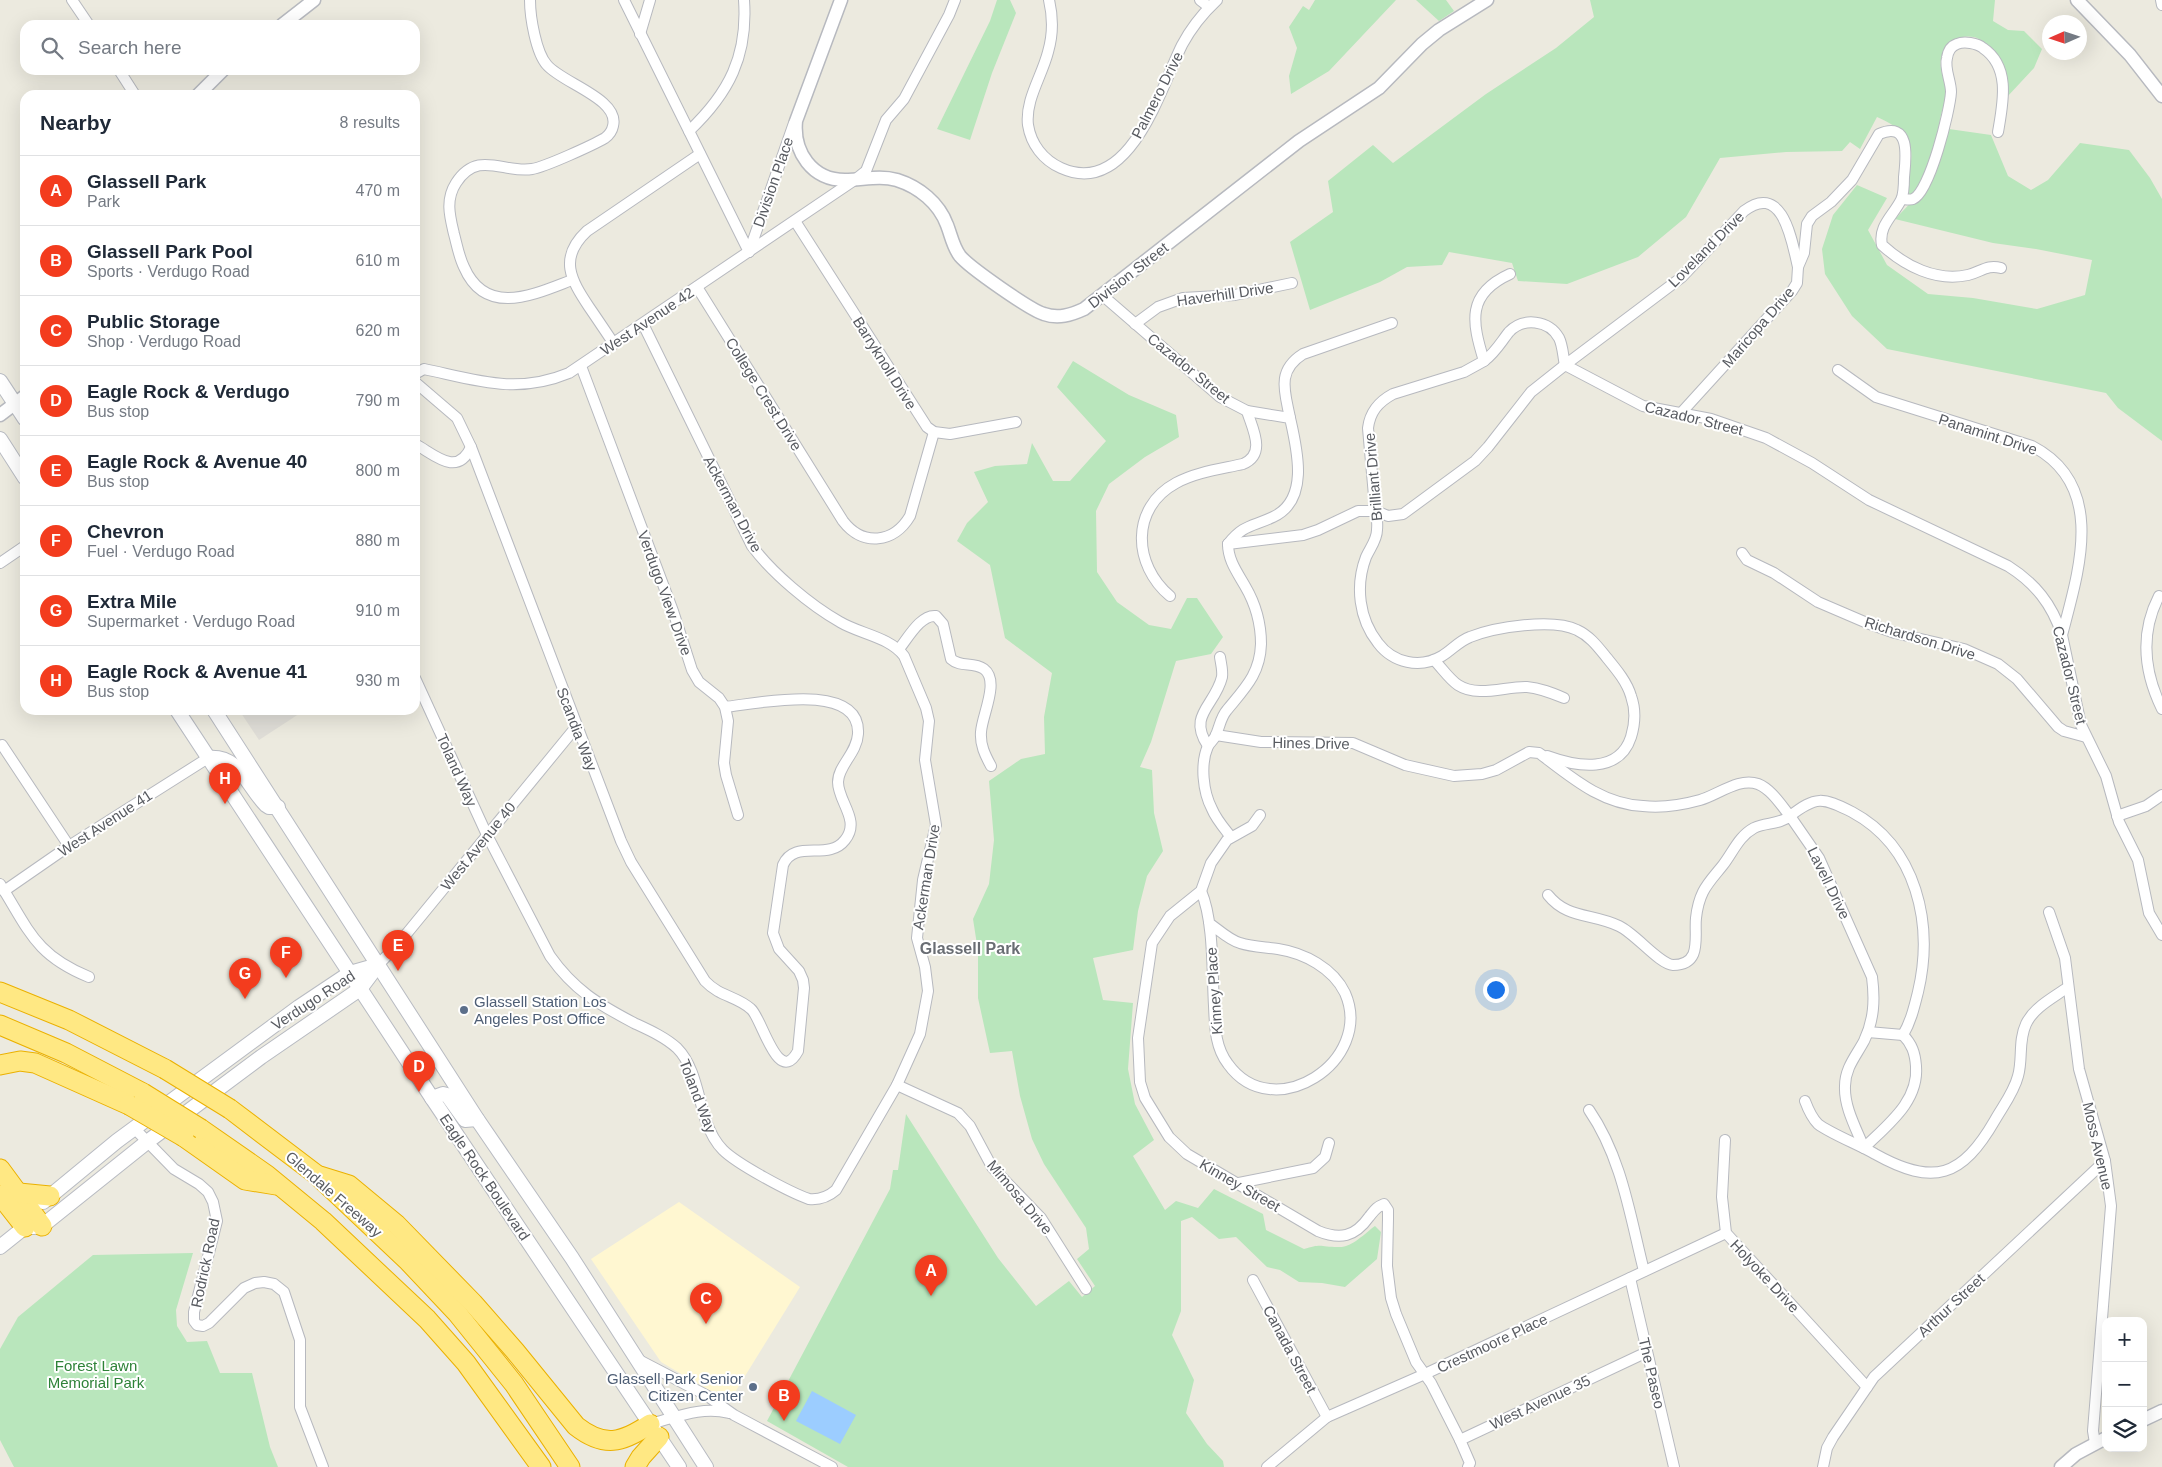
<!DOCTYPE html>
<meta charset="utf-8">
<style>
body{margin:0;font-family:Helvetica,sans-serif;background:#f2f2f3;color:#1f2937}
.controls{position:absolute;right:15px;bottom:15px;display:grid;overflow:hidden;border-radius:10px;box-shadow:0 5px 20px #0002}
.controls button{width:45px;height:45px;display:grid;place-items:center;padding:0;border:0;border-bottom:1px solid #e0e1e3;background:#fff;color:#1f2937;font:25px sans-serif}
.compass{position:absolute;left:2042px;top:15px;width:45px;height:45px;border-radius:50%;background:#fff;box-shadow:0 5px 20px #0002;rotate:267deg}
.you{position:absolute;left:1495px;top:989px;width:18px;height:18px;margin:-12px;border:4px solid #fff;border-radius:50%;background:#1a73e8;box-shadow:0 0 0 8px #1a73e833}
.badge{display:grid;place-items:center;width:32px;height:32px;border-radius:50%;background:#f33c1e;color:#fff;font-size:16px;font-weight:700}
.pin{position:absolute;translate:-50% -41px;filter:drop-shadow(0 1px 2px #0008)}
.pin::after{content:'';position:absolute;top:26px;width:18px;height:15px;background:inherit;clip-path:polygon(0 0,100% 0,50% 100%)}
.list{margin:0;padding:0;list-style:none}
h2{display:flex;justify-content:space-between;align-items:center;height:65px;margin:0;padding:0 20px;font-size:21px}
h2 small{font-size:16px;font-weight:400;color:#747a83}
.list li{display:grid;grid-template-columns:32px 1fr auto;gap:15px;align-items:center;box-sizing:border-box;height:70px;padding:0 20px;border-top:1px solid #e0e1e3}
.list b{display:block;font-size:19px;white-space:nowrap}
.list p{margin:0;font-size:16px;white-space:nowrap;color:#747a83}
.list em{font-size:16px;font-style:normal;color:#747a83}
.icon{flex:none;width:28px;height:28px;fill:none;stroke:currentColor;stroke-width:2;stroke-linecap:round;stroke-linejoin:round}
.map{position:relative;flex:none;width:2162px;height:1467px;overflow:hidden}
.search{position:absolute;background:#fff;box-shadow:0 5px 20px #0002;left:20px;top:20px;width:400px;height:55px;display:flex;align-items:center;gap:12px;box-sizing:border-box;padding:0 18px;border-radius:15px;color:#747a83;font-size:19px}
.panel{position:absolute;background:#fff;box-shadow:0 5px 20px #0002;left:20px;top:90px;width:400px;height:625px;border-radius:15px}
.map>svg:first-child{display:block}
.commercial{fill:#fff7d1}
.industrial{fill:#dfddd7}
.green{fill:#b9e6bc}
.water{fill:#9ccdff}
.lines{fill:none;stroke-linecap:round;stroke-linejoin:round}
.minor-casing{stroke:#b7b9bf;stroke-width:12}
.tertiary-casing{stroke:#b7b9bf;stroke-width:15}
.secondary-casing{stroke:#b8bbc2;stroke-width:16}
.motorway-casing{stroke:#ebb100;stroke-width:21}
.minor{stroke:#fff;stroke-width:10}
.tertiary{stroke:#fff;stroke-width:12}
.secondary{stroke:#fff;stroke-width:14}
.motorway{stroke:#ffe883;stroke-width:19}
.motorway-bridge-casing{stroke:#ebb100;stroke-width:21;stroke-linecap:butt}
.motorway-bridge{stroke:#ffe883;stroke-width:19}
.service-dot{fill:#5c6f8a;stroke:#fff;stroke-width:2}
.labels{text-anchor:middle;dominant-baseline:central;stroke-width:4;stroke-linejoin:round;paint-order:stroke}
.street-label{font-size:15px;fill:#585b61;stroke:#fff}
.service-label{font-size:15px;fill:#4e5e75;stroke:#fff;text-anchor:start}
.park-label{font-size:15px;fill:#2e8238;stroke:#fff}
.neighbourhood-label{font-size:16px;font-weight:bold;fill:#696d73;stroke:#fff}
</style>
<div class="map">
<svg width="2162" height="1467" viewBox="0 0 2162 1467">
<rect width="100%" height="100%" fill="#eceadf"/>
<polygon class="commercial" points="679,1202 800,1287 729,1402 661,1362 591,1259"/>
<polygon class="industrial" points="239,710 305,710 259,740"/>
<g class="green">
<polygon points="997,0 1010,0 1016,13 992,73 970,140 937,129 990,21"/>
<polygon points="1315,0 1396,0 1329,71 1291,94 1289,76 1297,48 1289,27 1303,6 1309,10"/>
<polygon points="1416,0 1446,0 1454,11 1439,21"/>
<path d="M1590 0H1995L1993 21 2008 30 2024 31 2042 49 2034 68 2007 97C2006 82 2007 65 1996 54 1991 49 1985 42 1979 39 1965 32 1946 41 1942 55 1938 67 1944 78 1946 89 1947 97 1943 107 1941 115 1935 144 1931 175 1910 196L1907 192C1912 150 1921 137 1877 117L1860 149 1850 142 1842 151 1786 152 1720 158 1686 217 1638 257 1567 284 1518 281 1512 263 1449 252 1442 265 1407 267 1380 282 1310 310 1290 242 1333 212 1328 181 1373 145 1393 163 1486 94 1556 48 1594 17Z"/>
<polygon points="1949,129 1991,135 2008,176 2031,190 2048,180 2080,143 2129,150 2150,178 2162,199 2162,441 2118,408 2106,393 1887,349 1852,316 1825,274 1822,249 1833,215 1857,185 1887,198 1868,230 1887,265 1928,294 1973,298 2037,309 2085,295 2092,260 2036,249 1993,243 1895,219 1926,187"/>
<path d="M1073 361 1129 395 1176 415 1179 437 1145 457 1109 484 1096 511 1097 572 1117 602 1149 625 1171 629 1187 598H1197L1223 637 1211 654 1176 661 1151 742 1140 767 1152 770 1154 813 1163 851 1147 876 1138 911 1133 950 1093 958 1103 1000 1133 1003 1128 1069 1135 1104 1154 1140 1133 1156 1165 1210 1176 1201 1198 1208 1214 1189 1263 1214 1266 1230 1304 1249C1322 1243 1321 1247 1338 1247 1352 1248 1365 1233 1375 1226L1381 1232 1377 1259 1345 1287 1322 1283 1299 1282 1280 1270 1267 1267 1236 1237 1219 1239 1192 1217 1181 1221V1311L1172 1335 1194 1380 1186 1413 1207 1444 1223 1461 1224 1467H848L767 1421 890 1189 893 1170H898L906 1114 998 1258 1036 1306 1069 1281 1082 1297 1095 1286 1077 1259 1089 1249 1086 1228 1044 1164 1032 1139 1020 1096 1012 1051 990 1053 978 998V951L973 919 989 884 994 840 989 781 1021 759 1045 754 1044 717 1052 673 1005 638 990 565 957 541 967 523 988 502 974 472 995 466 1027 464 1032 443 1053 481H1070L1106 441 1057 387Z"/>
<polygon points="193,1253 176,1310 177,1326 187,1342 207,1341 220,1373 252,1373 270,1447 278,1467 14,1467 0,1440 0,1349 18,1317 93,1255"/>
</g>
<polygon class="water" points="812,1391 856,1415 840,1444 796,1421"/>
<g class="lines">
<defs>
<g id="minor">
<polyline points="72,0 89,25"/>
<path d="M530 0C530 17 536 53 547 65 562 83 620 99 613 126 612 131 609 135 605 138 593 145 545 167 532 169 504 174 478 149 456 183 445 200 450 217 454 234 457 245 459 257 464 267 486 318 535 294 572 280"/>
<polyline points="624,0 749,252"/>
<path d="M1049 0C1053 17 1053 35 1048 52 1042 76 1025 100 1028 125 1031 144 1043 160 1061 168 1130 199 1161 87 1182 45 1191 28 1203 13 1217 0"/>
<polyline points="1200,0 1209,7"/>
<polyline points="2161,0 2162,5"/>
<polyline points="640,34 650,0"/>
<polyline points="119,70 135,95"/>
<path d="M689 131C729 93 748 56 744 0"/>
<path d="M1902 199C1905 199 1910 200 1913 199 1930 192 1950 110 1951 92 1951 81 1944 68 1947 58 1948 51 1951 46 1957 44 1964 41 1977 43 1983 48 2011 67 2003 103 1998 132"/>
<polyline points="795,221 927,427 934,432 950,434 1016,422"/>
<polyline points="749,252 794,123"/>
<path d="M1510 274C1466 294 1472 322 1484 361L1464 372 1393 394C1378 402 1370 412 1368 428 1370 451 1372 473 1374 496 1376 507 1378 519 1377 530 1377 540 1370 548 1366 557 1355 586 1359 619 1378 643 1393 663 1420 669 1442 656 1452 650 1459 641 1470 637 1495 627 1553 618 1577 630 1590 636 1598 647 1607 658 1616 669 1627 682 1631 696 1636 710 1635 724 1631 737 1619 774 1577 767 1547 756"/>
<path d="M697 287 843 521C863 547 894 543 910 516L934 432"/>
<path d="M1102 295 1220 397 1247 411 1290 418C1297 449 1310 500 1273 517 1252 527 1244 524 1228 544"/>
<polyline points="1135,324 1158,307 1183,298 1235,295 1292,283"/>
<path d="M614 344C606 332 598 320 589 307 571 280 558 258 587 231L700 154"/>
<path d="M1484 361C1495 353 1501 342 1509 332 1523 317 1549 320 1559 338 1563 346 1563 357 1565 365L1682 277 1744 211C1783 181 1792 242 1798 267"/>
<polyline points="581,366 673,611 692,670 699,682 719,698 725,707 728,721 724,763 726,775 738,815"/>
<path d="M1838 370 1876 397 2032 446C2107 485 2079 570 2062 635"/>
<path d="M415 374 424 369C476 380 516 395 569 373L856 179 866 171 886 120 904 99 949 15 955 0"/>
<path d="M415 382 457 418 471 447 621 841 631 862 705 981C720 997 737 996 751 1009 762 1018 778 1088 798 1051L804 988 803 980 799 971 779 949 773 933 783 865C795 838 828 862 845 840 861 820 838 802 838 782 838 766 857 753 858 734 861 680 755 704 725 707"/>
<path d="M1681 413 1792 291 1797 283 1798 267 1804 253 1807 224 1812 216 1831 202 1852 180 1879 134C1911 120 1906 158 1904 177 1904 184 1904 194 1901 200 1893 216 1878 226 1882 245 1905 266 1936 282 1968 275 1981 272 1987 264 2001 268"/>
<path d="M1290 418C1285 392 1276 371 1303 354L1392 323"/>
<path d="M415 444C434 454 457 478 471 447"/>
<path d="M1228 544 1303 535 1318 530 1358 511H1376L1388 516 1403 514 1475 461 1488 447 1531 392 1565 365 1643 406 1711 419 1766 438 1812 463 1869 500 2008 566C2035 583 2052 604 2062 635L2081 725 2106 776 2119 822 2138 860 2149 913 2162 935"/>
<path d="M1228 544C1228 560 1237 572 1245 586 1255 603 1261 623 1261 644 1260 674 1245 688 1227 710 1220 718 1220 727 1215 737 1213 740 1210 743 1208 746 1200 764 1203 792 1212 809 1216 819 1224 828 1231 837"/>
<polyline points="1742,553 1747,560 1774,573 1818,602 1867,623 1895,633 1964,649 1998,664 2017,679 2058,727 2064,731 2086,737"/>
<polyline points="0,563 25,546"/>
<path d="M1170 596C1133 565 1130 508 1176 483 1196 472 1221 469 1243 464 1267 454 1252 428 1247 411"/>
<path d="M2159 596C2140 633 2144 672 2162 709"/>
<path d="M899 649C908 638 921 614 936 616L943 624 951 659C961 668 973 661 984 669 1000 681 982 715 981 732 980 745 985 755 991 766"/>
<path d="M1434 660C1442 668 1449 679 1458 685 1478 698 1506 686 1527 687 1540 688 1552 693 1564 698"/>
<path d="M415 678 487 835 550 956C574 990 598 1004 634 1023 649 1030 665 1037 677 1048 695 1066 698 1097 706 1121 710 1132 715 1142 723 1150 737 1164 789 1192 809 1199 820 1200 828 1197 836 1190L897 1085 920 1034 928 991 925 967 917 938 923 880 936 825 925 760 929 721 926 708 904 656C890 637 860 634 840 622 810 605 772 573 752 546L643 324"/>
<path d="M1216 735 1261 742 1353 743 1405 765 1454 776 1482 774 1496 770 1529 752 1539 753C1571 777 1601 804 1643 806 1662 808 1682 805 1700 800 1718 795 1739 777 1758 784 1771 789 1781 805 1790 816 1816 796 1822 797 1852 812 1917 847 1934 924 1918 992 1914 1008 1911 1021 1903 1035"/>
<polyline points="2,745 69,846"/>
<path d="M1208 746C1187 715 1215 706 1222 677 1223 671 1221 664 1220 657"/>
<path d="M1260 815 1252 826 1227 840 1211 863 1201 891 1170 916 1152 943 1138 1038 1140 1082 1145 1098 1169 1137 1187 1154 1318 1231C1340 1240 1355 1237 1369 1217 1374 1211 1376 1207 1384 1204L1388 1210V1219L1387 1266 1391 1298 1396 1314 1416 1362 1431 1383 1460 1440"/>
<polyline points="2117,816 2146,806 2162,795"/>
<path d="M0 884C29 930 35 955 89 977"/>
<polyline points="4,891 69,846 208,758"/>
<path d="M1201 891C1214 921 1212 973 1214 1006 1215 1027 1215 1047 1228 1064 1273 1127 1375 1061 1345 993 1333 968 1304 953 1278 949 1265 947 1252 947 1240 943 1229 940 1219 930 1209 923"/>
<path d="M1548 895C1567 919 1592 913 1619 926 1636 934 1659 964 1673 965 1703 965 1694 936 1696 918 1697 909 1699 900 1703 892 1708 882 1716 874 1723 865 1733 852 1739 836 1754 828 1766 822 1779 825 1790 816L1819 858 1872 977C1875 1000 1874 1020 1864 1041 1856 1056 1845 1068 1845 1086 1844 1107 1856 1128 1864 1148"/>
<polyline points="2049,912 2065,958 2079,1069 2105,1161 2111,1206 2093,1431 2095,1443"/>
<polyline points="378,965 399,943 576,727"/>
<polyline points="1868,1032 1903,1035"/>
<polyline points="897,1085 958,1113 970,1126 992,1167 1041,1218 1086,1289"/>
<path d="M1805 1101C1808 1109 1812 1118 1818 1124 1831 1134 1860 1145 1875 1154 1934 1187 1962 1177 1995 1120 2003 1106 2014 1092 2018 1076 2023 1059 2018 1041 2026 1024 2034 1007 2053 998 2068 987"/>
<path d="M1589 1110C1622 1158 1630 1216 1644 1271"/>
<polyline points="135,1129 174,1169 199,1184 208,1192 213,1202 217,1221 194,1312 194,1321 197,1325 203,1326 209,1323 244,1288 255,1283 264,1282 274,1284 284,1292 300,1340 300,1407 323,1467"/>
<polyline points="1725,1140 1722,1197 1726,1233 1867,1387"/>
<path d="M1864 1148C1887 1125 1919 1102 1916 1066 1915 1053 1912 1044 1903 1035"/>
<polyline points="1239,1183 1313,1168 1325,1157 1329,1143"/>
<polyline points="1630,1278 1674,1467"/>
<polyline points="1253,1280 1327,1417"/>
<polyline points="639,1360 706,1395 734,1415 832,1467"/>
<path d="M650 1424C677 1417 702 1406 729 1413"/>
<polyline points="1267,1467 1327,1417 1425,1374 1726,1233"/>
<polyline points="1468,1467 1470,1463 1460,1440 1647,1352"/>
<polyline points="1823,1467 1827,1448 1833,1437 1874,1377 2105,1161"/>
</g>
<g id="tertiary">
<path d="M841 0 796 121C793 152 812 180 845 180 863 180 879 175 897 180 919 187 939 203 947 225 951 235 953 247 960 256 969 267 1030 310 1044 314 1058 319 1071 315 1084 309L1299 141 1379 88 1422 44 1439 30 1487 0"/>
<polyline points="2077,0 2130,55 2162,96"/>
<polyline points="282,25 314,0"/>
<polyline points="198,95 223,70"/>
<polyline points="0,415 25,396"/>
<polyline points="2143,1420 2162,1411"/>
<polyline points="2061,1467 2076,1454 2106,1438"/>
</g>
<g id="secondary">
<polyline points="0,381 25,419"/>
<polyline points="0,439 25,478"/>
<polyline points="177,710 432,1098 679,1467"/>
<polyline points="214,710 477,1119 572,1258 706,1467"/>
<path d="M208 758C240 755 247 786 266 805L269 807H278"/>
<polyline points="432,1098 443,1094 447,1095 465,1120 477,1119"/>
<polyline points="43,1202 117,1141 299,1007 350,973 378,965"/>
<polyline points="33,1227 42,1226 147,1142 261,1057 360,989 378,965"/>
<polyline points="0,1247 25,1227 29,1218"/>
</g>
<g id="motorway">
<polyline points="0,992 69,1020 165,1069"/>
<polyline points="0,1025 66,1053 143,1093"/>
<polyline points="0,1065 20,1061 35,1063 129,1105"/>
<polyline points="230,1109 317,1175 407,1260 457,1313 514,1384 570,1467"/>
<polyline points="201,1129 267,1175 323,1221 427,1319 466,1363 541,1467"/>
<polyline points="184,1137 245,1180 276,1185"/>
<polyline points="0,1169 42,1226"/>
<path d="M320 1176 349 1185 396 1224 473 1303 515 1351 576 1426C604 1448 622 1443 650 1424"/>
<polyline points="19,1193 50,1196"/>
<polyline points="0,1195 25,1227"/>
<polyline points="635,1467 641,1457 659,1437"/>
</g>
</defs>
<use href="#minor" class="minor-casing"/>
<use href="#tertiary" class="tertiary-casing"/>
<use href="#secondary" class="secondary-casing"/>
<use href="#motorway" class="motorway-casing"/>
<use href="#minor" class="minor"/>
<use href="#tertiary" class="tertiary"/>
<use href="#secondary" class="secondary"/>
<use href="#motorway" class="motorway"/>
<defs>
<g id="motorway-bridge">
<polyline points="165,1069 230,1109"/>
<polyline points="143,1093 201,1129"/>
<polyline points="129,1105 184,1137"/>
</g>
</defs>
<use href="#motorway-bridge" class="motorway-bridge-casing"/>
<use href="#motorway-bridge" class="motorway-bridge"/>
</g>
<g class="service-dot">
<circle cx="464" cy="1010" r="5"/>
<circle cx="753" cy="1387" r="5"/>
</g>
<g class="labels">
<g class="street-label">
<text transform="translate(1157 95) rotate(-63)">Palmero Drive</text>
<text transform="translate(773 182) rotate(-71)">Division Place</text>
<text transform="translate(1706 249) rotate(-45)">Loveland Drive</text>
<text transform="translate(1128 275) rotate(-38)">Division Street</text>
<text transform="translate(1225 294) rotate(-8)">Haverhill Drive</text>
<text transform="translate(647 321) rotate(-34)">West Avenue 42</text>
<text transform="translate(1758 327) rotate(-49)">Maricopa Drive</text>
<text transform="translate(885 363) rotate(58)">Barryknoll Drive</text>
<text transform="translate(1189 368) rotate(39)">Cazador Street</text>
<text transform="translate(764 394) rotate(58)">College Crest Drive</text>
<text transform="translate(1694 418) rotate(14)">Cazador Street</text>
<text transform="translate(1988 434) rotate(18)">Panamint Drive</text>
<text transform="translate(1373 477) rotate(-95)">Brilliant Drive</text>
<text transform="translate(733 504) rotate(62)">Ackerman Drive</text>
<text transform="translate(665 593) rotate(70)">Verdugo View Drive</text>
<text transform="translate(1920 638) rotate(17)">Richardson Drive</text>
<text transform="translate(2070 675) rotate(76)">Cazador Street</text>
<text transform="translate(577 729) rotate(69)">Scandia Way</text>
<text transform="translate(1311 743) rotate(1)">Hines Drive</text>
<text transform="translate(457 770) rotate(66)">Toland Way</text>
<text transform="translate(105 823) rotate(-33)">West Avenue 41</text>
<text transform="translate(478 846) rotate(-51)">West Avenue 40</text>
<text transform="translate(926 877) rotate(-81)">Ackerman Drive</text>
<text transform="translate(1829 883) rotate(64)">Lavell Drive</text>
<text transform="translate(1214 991) rotate(-94)">Kinney Place</text>
<text transform="translate(313 1000) rotate(-33)">Verdugo Road</text>
<text transform="translate(698 1096) rotate(69)">Toland Way</text>
<text transform="translate(2098 1146) rotate(77)">Moss Avenue</text>
<text transform="translate(485 1177) rotate(56)">Eagle Rock Boulevard</text>
<text transform="translate(1240 1185) rotate(30)">Kinney Street</text>
<text transform="translate(334 1194) rotate(41)">Glendale Freeway</text>
<text transform="translate(1020 1197) rotate(50)">Mimosa Drive</text>
<text transform="translate(205 1263) rotate(-78)">Rodrick Road</text>
<text transform="translate(1765 1276) rotate(47)">Holyoke Drive</text>
<text transform="translate(1951 1305) rotate(-43)">Arthur Street</text>
<text transform="translate(1492 1343) rotate(-25)">Crestmoore Place</text>
<text transform="translate(1290 1349) rotate(62)">Canada Street</text>
<text transform="translate(1652 1373) rotate(77)">The Paseo</text>
<text transform="translate(1540 1402) rotate(-25)">West Avenue 35</text>
</g>
<g class="service-label">
<text x="474" y="1001">Glassell Station Los<tspan x="474" dy="17">Angeles Post Office</tspan></text>
<text x="743" y="1378" text-anchor="end">Glassell Park Senior<tspan x="743" dy="17">Citizen Center</tspan></text>
</g>
<g class="park-label">
<text x="96" y="1365">Forest Lawn<tspan x="96" dy="17">Memorial Park</tspan></text>
</g>
<g class="neighbourhood-label">
<text x="970" y="948">Glassell Park</text>
</g>
</g>
</svg>
<div class="controls">
<button>+</button>
<button>−</button>
<button><svg class="icon" aria-label="layers" viewBox="0 0 24 24"><path d="M12 4l9 5-9 5-9-5zM3 14l9 5 9-5"/></svg></button>
</div>
<svg class="compass" viewBox="-18 -18 36 36"><path d="M0-13l5 13h-10z" fill="#e53935"/><path d="M0 13l5-13h-10z" fill="#747a83"/></svg>
<div class="you"></div>
<div class="pin badge" style="left:931px;top:1296px">A</div>
<div class="pin badge" style="left:784px;top:1421px">B</div>
<div class="pin badge" style="left:706px;top:1324px">C</div>
<div class="pin badge" style="left:419px;top:1092px">D</div>
<div class="pin badge" style="left:398px;top:971px">E</div>
<div class="pin badge" style="left:286px;top:978px">F</div>
<div class="pin badge" style="left:245px;top:999px">G</div>
<div class="pin badge" style="left:225px;top:804px">H</div>
<div class="search"><svg class="icon" aria-label="search" viewBox="0 0 24 24"><circle cx="10" cy="10" r="6"/><path d="M15 15l6 6"/></svg>Search here</div>
<section class="panel">
<h2>Nearby<small>8 results</small></h2>
<ul class="list">
<li><span class="badge">A</span><div><b>Glassell Park</b><p>Park</p></div><em>470 m</em></li>
<li><span class="badge">B</span><div><b>Glassell Park Pool</b><p>Sports · Verdugo Road</p></div><em>610 m</em></li>
<li><span class="badge">C</span><div><b>Public Storage</b><p>Shop · Verdugo Road</p></div><em>620 m</em></li>
<li><span class="badge">D</span><div><b>Eagle Rock &amp; Verdugo</b><p>Bus stop</p></div><em>790 m</em></li>
<li><span class="badge">E</span><div><b>Eagle Rock &amp; Avenue 40</b><p>Bus stop</p></div><em>800 m</em></li>
<li><span class="badge">F</span><div><b>Chevron</b><p>Fuel · Verdugo Road</p></div><em>880 m</em></li>
<li><span class="badge">G</span><div><b>Extra Mile</b><p>Supermarket · Verdugo Road</p></div><em>910 m</em></li>
<li><span class="badge">H</span><div><b>Eagle Rock &amp; Avenue 41</b><p>Bus stop</p></div><em>930 m</em></li>
</ul>
</section>
</div>
